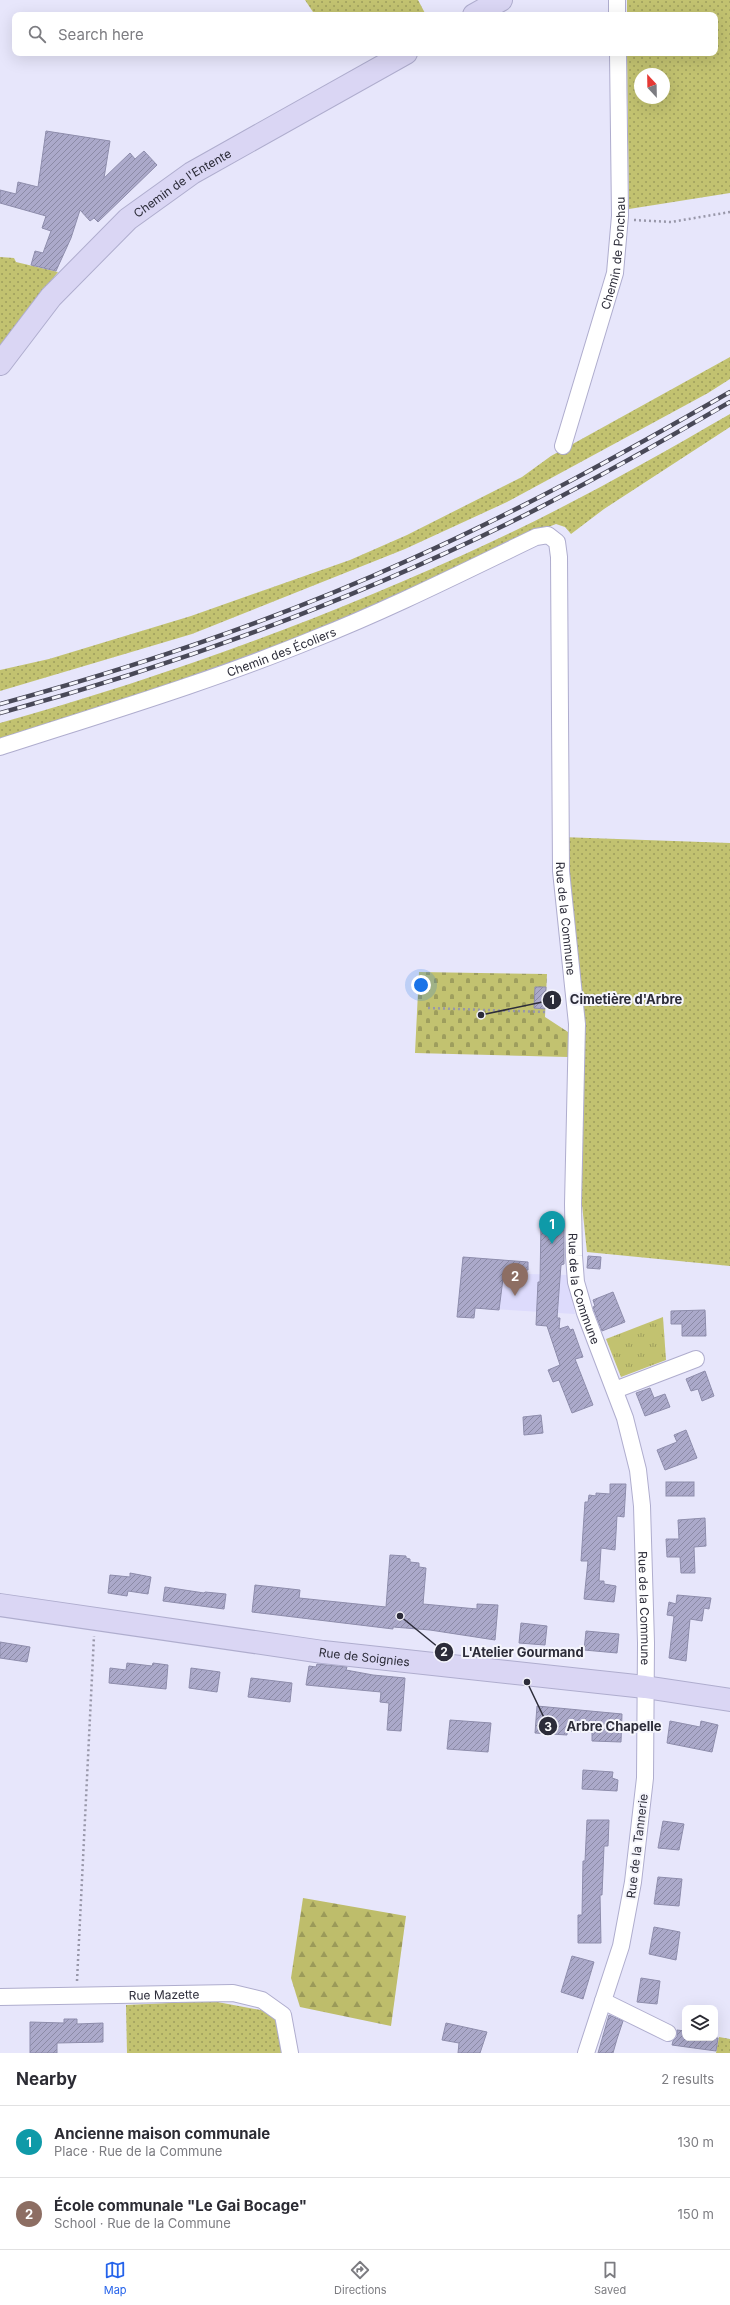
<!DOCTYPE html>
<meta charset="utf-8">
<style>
body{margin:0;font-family:Inter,sans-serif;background:#f2f2f3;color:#2b2b33}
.controls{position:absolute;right:12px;bottom:12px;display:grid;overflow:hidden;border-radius:8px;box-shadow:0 4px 16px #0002}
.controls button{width:36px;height:36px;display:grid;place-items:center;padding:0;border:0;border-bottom:1px solid #e1e1e2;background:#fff;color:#2b2b33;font:20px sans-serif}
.compass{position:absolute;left:634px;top:68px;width:36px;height:36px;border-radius:50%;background:#fff;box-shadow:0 4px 16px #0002;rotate:338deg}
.you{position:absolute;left:421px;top:985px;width:14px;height:14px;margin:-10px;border:3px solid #fff;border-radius:50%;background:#1a73e8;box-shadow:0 0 0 6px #1a73e833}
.badge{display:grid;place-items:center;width:26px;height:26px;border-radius:50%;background:#2563eb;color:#fff;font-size:13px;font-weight:700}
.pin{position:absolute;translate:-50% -33px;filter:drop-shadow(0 1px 2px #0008)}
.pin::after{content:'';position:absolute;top:21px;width:14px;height:12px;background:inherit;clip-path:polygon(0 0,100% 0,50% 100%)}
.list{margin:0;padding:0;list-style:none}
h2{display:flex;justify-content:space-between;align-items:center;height:52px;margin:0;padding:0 16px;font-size:17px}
h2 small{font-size:13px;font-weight:400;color:#7c7c81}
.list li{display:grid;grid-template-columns:26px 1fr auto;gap:12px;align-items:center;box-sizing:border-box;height:72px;padding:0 16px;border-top:1px solid #e1e1e2}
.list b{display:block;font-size:15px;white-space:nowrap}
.list p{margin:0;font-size:13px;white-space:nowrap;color:#7c7c81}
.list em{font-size:13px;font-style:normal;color:#7c7c81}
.icon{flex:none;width:22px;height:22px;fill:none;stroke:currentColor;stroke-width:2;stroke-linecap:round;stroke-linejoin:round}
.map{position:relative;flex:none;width:730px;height:2053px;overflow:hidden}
.search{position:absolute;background:#fff;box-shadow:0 4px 16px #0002;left:12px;right:12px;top:12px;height:44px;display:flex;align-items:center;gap:10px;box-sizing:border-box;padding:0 14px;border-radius:8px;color:#7c7c81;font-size:15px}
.sheet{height:196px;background:#fff}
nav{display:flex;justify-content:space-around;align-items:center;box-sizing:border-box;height:56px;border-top:1px solid #e1e1e2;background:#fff;font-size:11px;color:#7c7c81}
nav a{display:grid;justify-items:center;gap:2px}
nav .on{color:#2563eb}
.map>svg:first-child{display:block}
.built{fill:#dddbfc}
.grass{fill:url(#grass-dots);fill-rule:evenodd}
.forest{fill:url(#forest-firs)}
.cemetery{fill:url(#cemetery-stones)}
.park{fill:url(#park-tufts)}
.building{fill:url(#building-hatch);stroke:#8e8dac}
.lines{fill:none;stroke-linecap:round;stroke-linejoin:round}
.street-casing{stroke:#afadce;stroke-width:18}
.secondary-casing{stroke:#afadce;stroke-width:24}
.path{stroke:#9897a9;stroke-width:2.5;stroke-dasharray:2 3;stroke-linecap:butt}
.street{stroke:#fff;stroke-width:16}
.secondary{stroke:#dad6f4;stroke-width:22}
.rail-casing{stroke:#494958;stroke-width:4.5}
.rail{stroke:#f5f5fc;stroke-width:3;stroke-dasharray:9;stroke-linecap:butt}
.labels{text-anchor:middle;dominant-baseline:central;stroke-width:4;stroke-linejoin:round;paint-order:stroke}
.street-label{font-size:12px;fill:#2c2c39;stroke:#f5f5fc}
.leader{fill:none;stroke:#2c2c39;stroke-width:1.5}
.callout-dot{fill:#2c2c39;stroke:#f5f5fc;stroke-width:1.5}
.mark-label{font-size:12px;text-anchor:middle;font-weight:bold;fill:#fff}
.callout-label{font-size:13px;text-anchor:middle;font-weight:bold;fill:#2c2c39;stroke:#f5f5fc;stroke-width:4;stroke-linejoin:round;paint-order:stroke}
</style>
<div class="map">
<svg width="730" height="2053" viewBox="0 0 730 2053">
<defs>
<pattern id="grass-dots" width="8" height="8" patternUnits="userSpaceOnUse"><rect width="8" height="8" fill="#c2c270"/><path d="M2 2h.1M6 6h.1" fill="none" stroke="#9e9e5d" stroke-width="1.8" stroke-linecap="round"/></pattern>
<pattern id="forest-firs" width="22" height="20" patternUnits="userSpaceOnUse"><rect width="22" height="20" fill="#bebd6b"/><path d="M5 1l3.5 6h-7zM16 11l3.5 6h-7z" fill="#9b9a59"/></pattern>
<pattern id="cemetery-stones" width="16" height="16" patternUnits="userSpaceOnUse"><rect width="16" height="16" fill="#c2c270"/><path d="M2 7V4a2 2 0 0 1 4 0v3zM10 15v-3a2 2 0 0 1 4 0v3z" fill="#9e9e5d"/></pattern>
<pattern id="park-tufts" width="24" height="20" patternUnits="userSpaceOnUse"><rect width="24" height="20" fill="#c2c270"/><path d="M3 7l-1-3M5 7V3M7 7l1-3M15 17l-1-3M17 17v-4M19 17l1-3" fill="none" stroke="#9e9e5d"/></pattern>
<pattern id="building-hatch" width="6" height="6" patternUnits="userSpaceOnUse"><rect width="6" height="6" fill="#aba9ca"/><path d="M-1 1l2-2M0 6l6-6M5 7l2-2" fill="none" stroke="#8b8aa5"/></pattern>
</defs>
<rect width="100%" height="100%" fill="#e7e6fb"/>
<polygon class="built" points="463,1257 529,1262 528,1274 567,1275 575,1314 476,1308 474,1318 457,1317"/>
<g class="grass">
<polygon points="305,0 418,0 426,15 315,15"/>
<path d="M627 0H730V193L629 209 627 53H715V15H627ZM640 74H664V98H640Z"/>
<polygon points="0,257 14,258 16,262 58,272 0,346"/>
<polygon points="730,357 730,379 708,393 507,502 405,549 192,634 0,691 0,670 49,659 191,616 350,560 407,535 522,477 551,456"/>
<path d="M730 414V427L604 509 571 534 565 527 556 524 523 537 307 638 0 741V723C168 676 332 616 491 542 573 504 652 459 730 414Z"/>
<polygon points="561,837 730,843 730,1266 587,1252 574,1129"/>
<polygon points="212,2001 271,2012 280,2025 281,2053 127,2053 126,2005"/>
<polygon points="719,2037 730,2039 730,2053 716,2053"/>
</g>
<polygon class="forest" points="303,1898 406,1916 391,2026 300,2007 291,1978"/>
<polygon class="cemetery" points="419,972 547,974 545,1017 568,1032 568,1057 415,1053"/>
<polygon class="park" points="663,1317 666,1360 621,1377 606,1339"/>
<g class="building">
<polygon points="46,131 110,141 104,178 130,153 135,159 144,151 157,165 98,222 94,218 90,221 80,210 71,238 56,271 31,265 35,251 43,253 51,231 42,228 46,216 0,203 0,190 16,194 18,182 38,187"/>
<polygon points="535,987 546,987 545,1009 534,1008"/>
<polygon points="541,1223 564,1223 564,1264 561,1265 557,1318 560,1318 559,1329 568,1326 570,1330 573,1329 583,1357 575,1359 593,1405 572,1413 559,1380 553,1382 548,1370 560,1365 547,1326 536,1325 538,1282 540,1282"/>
<polygon points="588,1256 601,1257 600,1269 587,1268"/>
<polygon points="463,1257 528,1262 528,1270 504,1271 499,1310 475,1308 474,1318 457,1317"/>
<polygon points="613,1292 625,1322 602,1331 594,1310 593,1307 595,1306 593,1300"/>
<polygon points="705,1310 706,1336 682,1336 682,1324 671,1324 671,1311"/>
<polygon points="705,1371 714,1396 702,1401 698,1389 691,1391 686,1379"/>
<polygon points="650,1388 654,1398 665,1394 670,1407 645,1416 636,1393"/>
<polygon points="541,1415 543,1433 524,1435 523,1417"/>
<polygon points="686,1430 697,1458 665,1470 657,1450 677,1442 674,1435"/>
<rect x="666" y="1482" width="28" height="14"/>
<polygon points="610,1484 626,1484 624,1517 617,1516 615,1550 601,1548 599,1581 604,1581 604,1584 616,1586 614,1602 584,1599 588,1561 581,1561 585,1502 588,1502 589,1495 596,1496 596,1493 610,1494"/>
<polygon points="705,1518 706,1546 694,1547 695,1573 681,1573 680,1557 667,1557 666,1539 679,1539 678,1520"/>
<polygon points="390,1555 406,1556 406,1558 410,1559 410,1562 419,1563 419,1567 426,1568 423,1604 477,1609 477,1604 498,1605 495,1640 430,1630 393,1627 393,1629 252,1612 255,1585 300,1590 299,1598 386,1607"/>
<polygon points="130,1573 151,1577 148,1594 128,1591 127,1596 108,1593 110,1575 130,1577"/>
<polygon points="165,1587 204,1593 205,1592 226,1594 224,1609 163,1601"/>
<polygon points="677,1595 711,1598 709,1609 704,1608 702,1621 690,1619 686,1661 669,1658 674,1616 667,1615 669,1602 676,1604"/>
<polygon points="521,1623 547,1626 545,1645 519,1643"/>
<polygon points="586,1631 619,1634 617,1653 584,1650"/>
<polygon points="0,1642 30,1647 27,1662 0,1658"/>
<polygon points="127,1663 152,1666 153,1663 168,1665 166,1689 109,1683 110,1668 126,1670"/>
<polygon points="317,1664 347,1667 346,1670 373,1675 405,1678 401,1731 387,1730 389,1703 380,1702 381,1692 306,1685 309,1666 316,1667"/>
<polygon points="191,1668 220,1672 217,1692 189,1688"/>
<polygon points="251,1678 292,1683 290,1702 248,1697"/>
<polygon points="537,1706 622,1714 621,1742 592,1741 592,1732 567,1731 567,1735 535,1733"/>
<polygon points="450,1720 491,1723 488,1752 447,1749"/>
<polygon points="670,1721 700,1727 701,1721 718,1725 712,1752 667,1743"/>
<polygon points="583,1770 613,1772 612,1778 618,1780 617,1791 582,1789"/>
<polygon points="587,1820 609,1820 608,1846 604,1846 602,1895 600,1895 601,1943 578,1943 578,1915 582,1915 583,1861 585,1861"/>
<polygon points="663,1821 684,1824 679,1850 658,1848"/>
<polygon points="658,1877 682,1879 679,1906 654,1904"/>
<polygon points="654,1927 680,1932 676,1960 649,1954"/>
<polygon points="572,1956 594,1962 583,1999 561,1992"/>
<polygon points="641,1978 660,1981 657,2004 637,2002"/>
<polygon points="609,2015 623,2021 617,2039 613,2053 598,2053"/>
<polygon points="64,2019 77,2019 77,2024 103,2023 103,2042 57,2043 57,2053 30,2053 30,2022 64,2023"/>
<polygon points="446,2023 487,2032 480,2053 458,2053 459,2043 442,2040"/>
<polygon points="677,2030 685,2031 685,2038 718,2038 716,2051 672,2045 673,2041 677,2037"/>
</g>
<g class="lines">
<defs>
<g id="street">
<polyline points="617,0 617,15"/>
<path id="s1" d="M563 446 615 273 620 216 618 53"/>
<path id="s2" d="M0 747C105 713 212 681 314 639 390 609 463 572 536 537L548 535 557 542 559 557 561 871 577 1024 573 1204 574 1256 576 1282 585 1313 625 1418 638 1470 642 1506 646 1643 645 1778 633 1882 621 1946 586 2053"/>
<polyline points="615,1390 696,1359"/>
<path id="s3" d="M0 1997 233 1993 262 2000 283 2015 290 2053"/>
<polyline points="603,2001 668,2033"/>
</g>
<g id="secondary">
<polyline points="474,15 501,0"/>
<path id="s4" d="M0 364 51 297 128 219 192 173 406 53"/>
<path id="s5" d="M0 1605 323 1652 645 1687 730 1700"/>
</g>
</defs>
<use href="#street" class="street-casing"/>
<use href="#secondary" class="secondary-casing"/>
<g class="path">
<polyline points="634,220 671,222 730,212"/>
<polyline points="428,1008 545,1012"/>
<polyline points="77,1981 94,1636"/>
</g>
<use href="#street" class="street"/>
<use href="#secondary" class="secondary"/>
<defs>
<g id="rail">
<path d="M0 704C140 666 279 619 411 559 521 510 626 452 730 392"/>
<path d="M0 713C181 664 359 598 527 514 596 479 663 441 730 402"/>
</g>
</defs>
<use href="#rail" class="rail-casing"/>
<use href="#rail" class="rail"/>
</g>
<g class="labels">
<g class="street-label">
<text stroke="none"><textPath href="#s4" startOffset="259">Chemin de l'Entente</textPath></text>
<text stroke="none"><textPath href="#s1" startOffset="200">Chemin de Ponchau</textPath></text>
<text stroke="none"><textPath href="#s2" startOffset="297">Chemin des Écoliers</textPath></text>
<text stroke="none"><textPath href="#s2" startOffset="977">Rue de la Commune</textPath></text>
<text stroke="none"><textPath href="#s2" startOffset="1349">Rue de la Commune</textPath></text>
<text stroke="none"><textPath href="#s2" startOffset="1678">Rue de la Commune</textPath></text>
<text stroke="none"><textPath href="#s5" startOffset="368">Rue de Soignies</textPath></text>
<text transform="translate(637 1846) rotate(-83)">Rue de la Tannerie</text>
<text stroke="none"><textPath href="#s3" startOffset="164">Rue Mazette</textPath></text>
</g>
</g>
<path class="leader" d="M481 1015L552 1000M400 1616L444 1652M527 1682L548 1726"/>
<g class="callout-dot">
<circle cx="481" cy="1015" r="4"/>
<circle cx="400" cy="1616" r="4"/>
<circle cx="527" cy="1682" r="4"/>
<circle cx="552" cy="1000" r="10"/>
<circle cx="444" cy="1652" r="10"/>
<circle cx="548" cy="1726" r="10"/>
</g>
<g class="mark-label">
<text x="552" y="1004">1</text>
<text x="444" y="1656">2</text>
<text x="548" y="1731">3</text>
</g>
<g class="callout-label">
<text x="626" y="1004">Cimetière d'Arbre</text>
<text x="523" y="1657">L'Atelier Gourmand</text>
<text x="614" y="1731">Arbre Chapelle</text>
</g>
</svg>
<div class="controls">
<button><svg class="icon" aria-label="layers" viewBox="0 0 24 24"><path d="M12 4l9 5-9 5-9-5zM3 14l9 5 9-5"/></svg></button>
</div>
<svg class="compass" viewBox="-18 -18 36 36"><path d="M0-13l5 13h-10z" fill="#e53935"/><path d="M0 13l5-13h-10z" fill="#7c7c81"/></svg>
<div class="you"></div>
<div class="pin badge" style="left:552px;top:1244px;background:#0f9aa8">1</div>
<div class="pin badge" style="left:515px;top:1296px;background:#8d6e63">2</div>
<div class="search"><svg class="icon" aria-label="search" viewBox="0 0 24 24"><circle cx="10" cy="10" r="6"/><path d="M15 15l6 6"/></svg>Search here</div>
</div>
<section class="sheet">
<h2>Nearby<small>2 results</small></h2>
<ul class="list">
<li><span class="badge" style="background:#0f9aa8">1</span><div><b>Ancienne maison communale</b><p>Place · Rue de la Commune</p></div><em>130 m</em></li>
<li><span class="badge" style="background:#8d6e63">2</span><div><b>École communale &quot;Le Gai Bocage&quot;</b><p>School · Rue de la Commune</p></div><em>150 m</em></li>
</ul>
</section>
<nav>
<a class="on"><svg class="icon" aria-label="map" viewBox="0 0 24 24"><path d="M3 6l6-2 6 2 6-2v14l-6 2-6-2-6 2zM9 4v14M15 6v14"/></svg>Map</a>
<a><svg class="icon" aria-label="directions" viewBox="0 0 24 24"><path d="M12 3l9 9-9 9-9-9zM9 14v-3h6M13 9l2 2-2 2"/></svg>Directions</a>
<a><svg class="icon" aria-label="saved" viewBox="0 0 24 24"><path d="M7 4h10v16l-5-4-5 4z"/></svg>Saved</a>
</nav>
